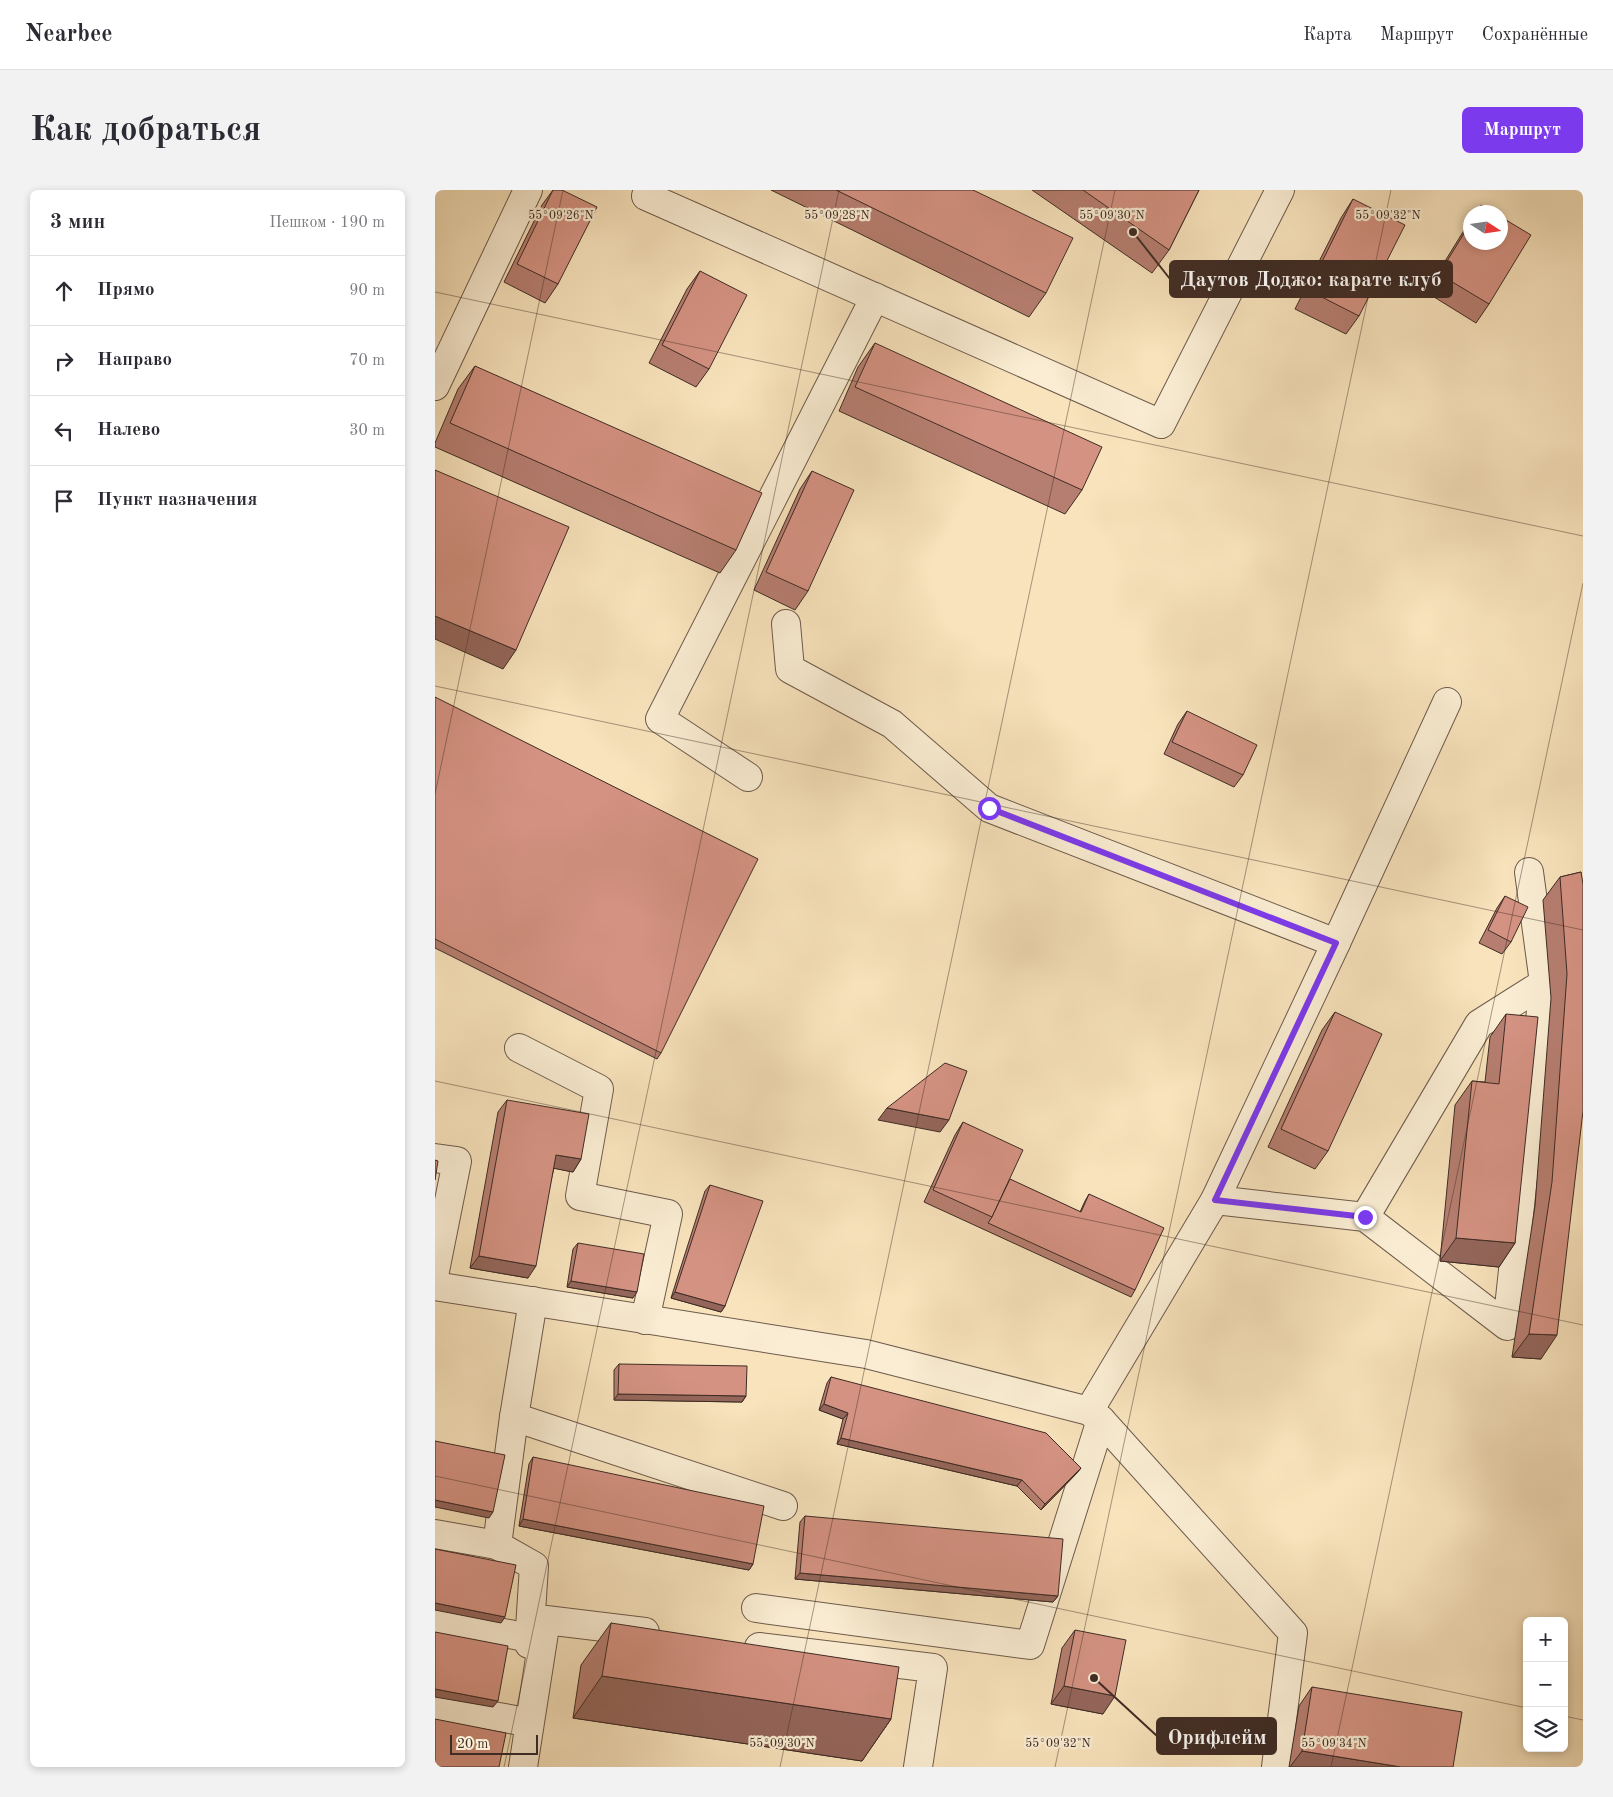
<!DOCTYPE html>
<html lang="ru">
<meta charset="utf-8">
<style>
body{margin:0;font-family:"Old Standard TT",serif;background:#f2f2f3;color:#2b2b33}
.controls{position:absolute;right:15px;bottom:15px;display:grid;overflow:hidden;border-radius:8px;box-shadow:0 2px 8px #0003}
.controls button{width:45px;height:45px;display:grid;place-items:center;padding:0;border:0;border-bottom:1px solid #e1e1e2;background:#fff;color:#2b2b33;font:25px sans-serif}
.compass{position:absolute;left:1028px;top:15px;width:45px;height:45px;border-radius:50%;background:#fff;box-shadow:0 2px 8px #0003;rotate:102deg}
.scale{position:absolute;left:15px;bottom:12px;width:88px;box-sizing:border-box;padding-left:5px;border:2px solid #3f2c25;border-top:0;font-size:14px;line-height:18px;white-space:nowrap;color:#3f2c25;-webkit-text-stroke:4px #faedd3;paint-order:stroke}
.stop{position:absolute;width:15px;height:15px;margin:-11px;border:4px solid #7c3aed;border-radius:50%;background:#fff}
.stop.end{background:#7c3aed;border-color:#fff;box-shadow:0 1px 5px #0008}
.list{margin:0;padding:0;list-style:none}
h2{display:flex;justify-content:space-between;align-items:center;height:65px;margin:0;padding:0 20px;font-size:21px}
h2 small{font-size:16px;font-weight:400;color:#7c7c81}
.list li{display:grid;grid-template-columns:32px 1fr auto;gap:15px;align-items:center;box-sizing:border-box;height:70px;padding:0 20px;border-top:1px solid #e1e1e2}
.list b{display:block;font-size:19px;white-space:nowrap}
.list em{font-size:16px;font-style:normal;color:#7c7c81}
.icon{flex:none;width:28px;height:28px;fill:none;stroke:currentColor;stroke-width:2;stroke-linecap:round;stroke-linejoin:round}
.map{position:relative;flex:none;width:1148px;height:1577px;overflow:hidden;border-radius:8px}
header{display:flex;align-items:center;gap:30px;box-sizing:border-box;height:70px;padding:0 25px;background:#fff;border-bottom:1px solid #e1e1e2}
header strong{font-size:24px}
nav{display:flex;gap:28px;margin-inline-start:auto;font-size:18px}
.intro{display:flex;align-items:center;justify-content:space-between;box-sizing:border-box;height:120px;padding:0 30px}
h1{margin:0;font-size:35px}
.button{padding:12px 22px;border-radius:8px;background:#7c3aed;color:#fff;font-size:18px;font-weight:700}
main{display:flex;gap:30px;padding:0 30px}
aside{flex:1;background:#fff;border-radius:8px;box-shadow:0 2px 8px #0003}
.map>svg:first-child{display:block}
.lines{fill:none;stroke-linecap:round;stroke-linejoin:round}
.minor-casing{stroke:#6d5a4b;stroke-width:30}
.minor{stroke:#faedd3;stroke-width:28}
.wall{fill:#b67e70;stroke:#3f2c25}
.shaded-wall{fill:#94665b;stroke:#3f2c25}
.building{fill:#d49282;stroke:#3f2c25}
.route{stroke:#7c3aed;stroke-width:6}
.ticks{fill:none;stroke:#3f2c25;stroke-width:1;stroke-opacity:0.45}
.ticks-label{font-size:12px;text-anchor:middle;fill:#3f2c25;stroke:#faedd3;stroke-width:4.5;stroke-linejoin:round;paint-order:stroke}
.leader{fill:none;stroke:#3f2c25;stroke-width:2}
.callout-dot{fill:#3f2c25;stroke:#faedd3;stroke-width:2}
.callout{fill:#3f2c25;stroke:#3f2c25;stroke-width:2}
.callout-label{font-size:21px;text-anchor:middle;font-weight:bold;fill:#fff}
</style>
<header>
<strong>Nearbee</strong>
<nav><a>Карта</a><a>Маршрут</a><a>Сохранённые</a></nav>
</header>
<div class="intro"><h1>Как добраться</h1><a class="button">Маршрут</a></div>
<main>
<aside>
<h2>3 мин<small>Пешком · 190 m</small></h2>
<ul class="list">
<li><svg class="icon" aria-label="ahead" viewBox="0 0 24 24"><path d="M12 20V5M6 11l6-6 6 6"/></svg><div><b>Прямо</b></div><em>90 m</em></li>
<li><svg class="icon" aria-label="right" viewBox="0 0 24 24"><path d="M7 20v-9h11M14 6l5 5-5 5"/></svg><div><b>Направо</b></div><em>70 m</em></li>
<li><svg class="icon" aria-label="left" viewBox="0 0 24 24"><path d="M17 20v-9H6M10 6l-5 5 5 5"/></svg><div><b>Налево</b></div><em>30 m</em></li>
<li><svg class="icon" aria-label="arrive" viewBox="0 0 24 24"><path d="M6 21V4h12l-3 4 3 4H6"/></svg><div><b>Пункт назначения</b></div></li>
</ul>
</aside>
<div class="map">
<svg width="1148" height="1577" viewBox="0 0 1148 1577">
<rect width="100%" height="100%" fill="#f8e3bc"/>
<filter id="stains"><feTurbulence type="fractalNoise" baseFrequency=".004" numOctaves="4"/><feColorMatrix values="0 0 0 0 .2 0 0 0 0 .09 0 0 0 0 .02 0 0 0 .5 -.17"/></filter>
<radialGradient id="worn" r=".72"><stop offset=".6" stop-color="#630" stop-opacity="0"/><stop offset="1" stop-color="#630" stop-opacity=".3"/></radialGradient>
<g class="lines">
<defs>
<g id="minor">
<polyline points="213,0 211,6 726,234 845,0"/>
<polyline points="0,196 93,0"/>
<polyline points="351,434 355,479 457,534 554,618 901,753 780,1010"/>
<polyline points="313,587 225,529 440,107"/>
<polyline points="1094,682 1109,793"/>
<polyline points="901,753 1012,512"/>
<polyline points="84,858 164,899 145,1006 233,1024 210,1130"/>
<polyline points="0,968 22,971 0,1081"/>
<polyline points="0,1096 431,1164 654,1221 666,1230 858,1443 841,1577"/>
<polyline points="654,1221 780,1010 930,1027 1072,1136 1109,793 1044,834 930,1027"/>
<polyline points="79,1227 348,1316"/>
<polyline points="0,1344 62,1355"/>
<polyline points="321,1418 595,1455 666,1230"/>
<polyline points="0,1430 95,1448"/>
<polyline points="94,1454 99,1376 62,1355 79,1227 98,1111"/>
<polyline points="324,1457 498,1478 483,1577"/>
<polyline points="0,1516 86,1531"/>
<polyline points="88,1577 111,1430 210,1442"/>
</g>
</defs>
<use href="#minor" class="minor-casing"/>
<use href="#minor" class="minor"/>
</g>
<g class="wall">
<polygon points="118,0 127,0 123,94 110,113 69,92 107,15"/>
<polygon points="336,0 538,0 611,103 594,127"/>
<polygon points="597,0 764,0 734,60 717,83"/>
<polygon points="918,9 924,126 911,144 860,119 906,28"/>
<polygon points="1036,29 1036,52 1054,114 1041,133 991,102"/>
<polygon points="265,81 274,179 261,197 214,173 252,99"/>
<polygon points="440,153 647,300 630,324 404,221 423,177"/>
<polygon points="40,176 301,360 285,383 0,257 0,253 23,199"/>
<polygon points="377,281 373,401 360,420 319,400 365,299"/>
<polygon points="0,507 226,863 222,869 0,758"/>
<polygon points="752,521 808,585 799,597 729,564 743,534"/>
<polygon points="1146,682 1106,1169 1077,1167 1100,1016 1116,808 1108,710 1125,687"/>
<polygon points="1070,706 1076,752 1067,764 1044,753 1062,718"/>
<polygon points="900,822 893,961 880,979 833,957 887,840"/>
<polygon points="1071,824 1080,1053 1064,1077 1005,1071 1020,915 1037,891 1050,892 1055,847"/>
<polygon points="72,910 146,969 138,982 119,978 93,1088 35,1078 63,922"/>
<polygon points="528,932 574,989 645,1022 650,1011 654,1004 700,1100 696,1107 489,1012 520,945"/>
<polygon points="275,995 290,1116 286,1122 236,1108 270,1001"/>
<polygon points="143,1053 198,1108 132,1097 138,1059"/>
<polygon points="184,1174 311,1206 307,1212 179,1210 179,1180"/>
<polygon points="396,1187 646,1278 641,1284 606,1320 582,1296 402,1254 408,1229 384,1220 392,1193"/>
<polygon points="98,1267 318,1374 314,1380 84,1336 94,1274"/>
<polygon points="370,1326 623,1406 618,1412 360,1389 365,1332"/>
<polygon points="176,1433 456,1529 427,1571 138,1528 146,1475"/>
<polygon points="640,1440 668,1524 616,1514 627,1458"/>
<polygon points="877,1497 1018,1577 854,1577 864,1516"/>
</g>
<g class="shaded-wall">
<polygon points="0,426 81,460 68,479 0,449"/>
<polygon points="452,918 514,930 505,942 443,930"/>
<polygon points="121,965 146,969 138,982 112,977"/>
<polygon points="1021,1048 1080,1053 1064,1077 1005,1071"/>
<polygon points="44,1066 101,1076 93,1088 35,1078"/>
<polygon points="136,1091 202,1102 198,1108 132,1097"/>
<polygon points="240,1102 290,1116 286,1122 236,1108"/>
<polygon points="1094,1144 1122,1145 1106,1169 1077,1167"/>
<polygon points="183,1204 311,1206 307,1212 179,1210"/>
<polygon points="389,1214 413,1223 408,1229 384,1220"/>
<polygon points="406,1248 587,1290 582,1296 402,1254"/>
<polygon points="646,1278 641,1284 606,1320 610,1314"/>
<polygon points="0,1310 58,1322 54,1328 0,1317"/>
<polygon points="88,1329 318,1374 314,1380 84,1336"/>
<polygon points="365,1383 623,1406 618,1412 360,1389"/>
<polygon points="0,1413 70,1427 66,1433 0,1420"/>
<polygon points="167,1486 456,1529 427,1571 138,1528"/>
<polygon points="629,1496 680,1506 668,1524 616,1514"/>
<polygon points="0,1499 63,1511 58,1517 0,1507"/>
<polygon points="867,1561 966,1577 855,1577"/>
</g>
<g class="building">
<polygon points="118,0 127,0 162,17 123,94 82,74"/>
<polygon points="401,0 538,0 638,48 611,103"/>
<polygon points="648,0 764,0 734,60"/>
<polygon points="918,9 970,35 924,126 873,100"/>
<polygon points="1046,15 1059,22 1041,22"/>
<polygon points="1066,27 1096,45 1054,114 1004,84 1036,32 1036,52 1066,52"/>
<polygon points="265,81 312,105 274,179 227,155"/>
<polygon points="440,153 667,257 647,300 420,197"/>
<polygon points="40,176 327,303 301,360 15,233"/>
<polygon points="0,280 134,337 81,460 0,426"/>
<polygon points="377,281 419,300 373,401 331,382"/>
<polygon points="0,507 323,669 226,863 0,749"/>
<polygon points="752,521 822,555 808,585 737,552"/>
<polygon points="1146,682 1148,694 1148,921 1122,1145 1094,1144 1117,992 1132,784 1125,687"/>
<polygon points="1070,706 1093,717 1076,752 1053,740"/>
<polygon points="900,822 947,844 893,961 846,939"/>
<polygon points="1071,824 1103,827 1080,1053 1021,1048 1037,891 1064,894"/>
<polygon points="510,873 532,881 514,930 452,918"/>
<polygon points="72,910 154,924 146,969 121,965 101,1076 44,1066"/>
<polygon points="528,932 588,960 557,1027 498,1000"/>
<polygon points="0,970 3,971 0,990"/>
<polygon points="575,989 646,1022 654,1004 729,1038 700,1100 553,1033 557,1027"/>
<polygon points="275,995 328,1011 290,1116 240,1102"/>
<polygon points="143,1053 209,1064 202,1102 136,1091"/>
<polygon points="184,1174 312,1176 311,1206 183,1204"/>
<polygon points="396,1187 611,1243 646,1278 610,1314 587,1290 406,1248 413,1223 389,1214"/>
<polygon points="0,1251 70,1265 58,1322 0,1310"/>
<polygon points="98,1267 329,1316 318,1374 88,1329"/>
<polygon points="370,1326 628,1349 623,1406 365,1383"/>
<polygon points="0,1359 81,1375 70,1427 0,1413"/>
<polygon points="176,1433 464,1477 456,1529 167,1486"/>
<polygon points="640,1440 691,1450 680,1506 629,1496"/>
<polygon points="0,1442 73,1456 63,1511 0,1499"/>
<polygon points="877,1497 1027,1522 1018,1577 966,1577 867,1561"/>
<polygon points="0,1529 71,1543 64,1577 0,1577"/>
</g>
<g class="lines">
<polyline class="route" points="554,618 901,753 780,1010 930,1027"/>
</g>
<path class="ticks" d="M0 102 1148 346M0 496 1148 740M0 604 128 0M0 891 1148 1135M0 1286 1092 1518M1129 1526 1148 1530M69 1577 404 0M345 1577 680 0M620 1577 956 0M896 1577 1148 393"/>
<g class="ticks-label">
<text x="126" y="29">55°09'26"N</text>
<text x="402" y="29">55°09'28"N</text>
<text x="677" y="29">55°09'30"N</text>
<text x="953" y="29">55°09'32"N</text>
<text x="347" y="1557">55°09'30"N</text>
<text x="623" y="1557">55°09'32"N</text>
<text x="899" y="1557">55°09'34"N</text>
</g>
<path class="leader" d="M698 42L735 89M659 1488L722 1546"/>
<g class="callout-dot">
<circle cx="698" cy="42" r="5"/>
<circle cx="659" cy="1488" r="5"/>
</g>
<g class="callout">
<rect x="735" y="71" width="282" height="36" rx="5"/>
<rect x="722" y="1528" width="119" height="36" rx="5"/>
</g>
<g class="callout-label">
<text x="876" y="96">Даутов Доджо: карате клуб</text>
<text x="782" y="1554">Орифлейм</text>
</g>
<rect width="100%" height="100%" filter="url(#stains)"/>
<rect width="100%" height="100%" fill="url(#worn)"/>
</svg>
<div class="controls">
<button>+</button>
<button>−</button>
<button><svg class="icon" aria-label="layers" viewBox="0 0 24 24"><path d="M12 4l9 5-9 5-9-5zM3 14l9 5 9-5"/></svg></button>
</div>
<svg class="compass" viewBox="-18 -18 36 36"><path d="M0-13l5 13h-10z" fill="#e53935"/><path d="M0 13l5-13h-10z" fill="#7c7c81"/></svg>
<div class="scale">20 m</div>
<div class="stop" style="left:554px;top:618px"></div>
<div class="stop end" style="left:930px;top:1027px"></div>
</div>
</main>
